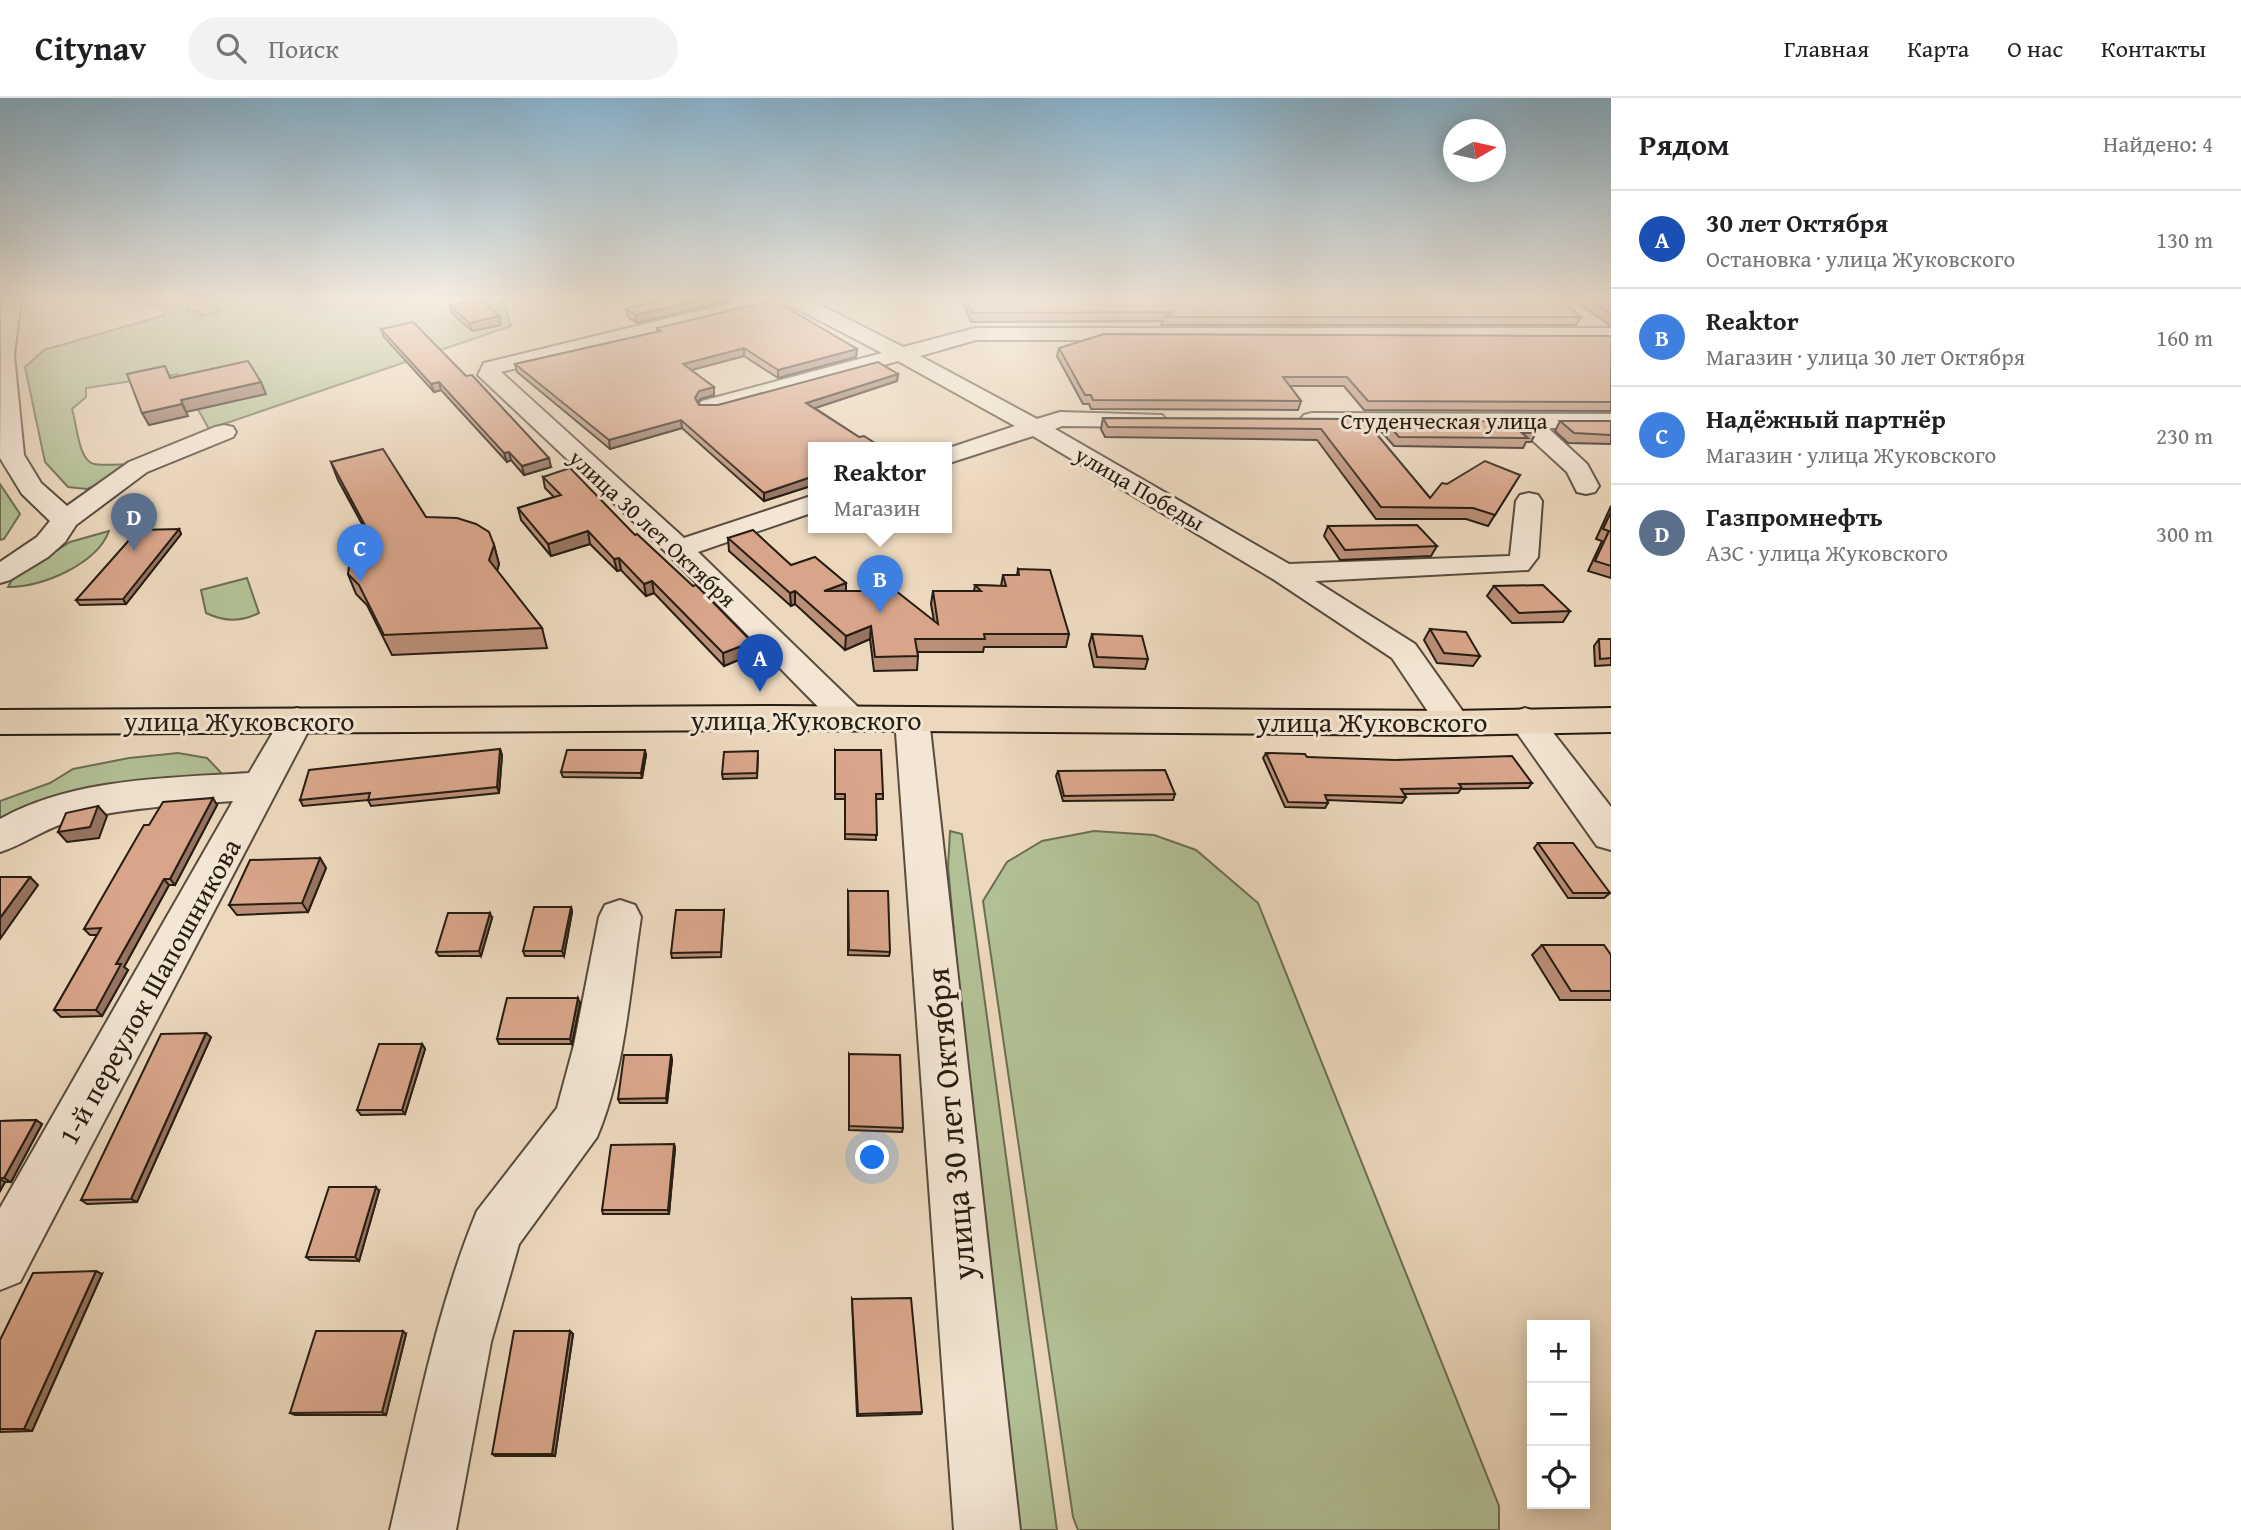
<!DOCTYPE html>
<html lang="ru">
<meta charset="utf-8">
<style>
body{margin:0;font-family:"Gentium Book Plus",serif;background:#f2f2f2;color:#202124}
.controls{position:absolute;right:21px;bottom:21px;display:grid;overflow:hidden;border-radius:0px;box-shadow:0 4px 18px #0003}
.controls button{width:63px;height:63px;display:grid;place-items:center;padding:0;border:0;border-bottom:2px solid #e0e0e0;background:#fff;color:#202124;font:35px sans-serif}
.compass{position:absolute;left:1443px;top:21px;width:63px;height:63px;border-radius:50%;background:#fff;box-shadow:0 4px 18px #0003;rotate:81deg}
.you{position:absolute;left:873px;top:1060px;width:24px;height:24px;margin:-18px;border:5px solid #fff;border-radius:50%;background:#1a73e8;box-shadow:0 0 0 10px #1a73e833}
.badge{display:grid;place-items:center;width:46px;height:46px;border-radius:50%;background:#0f766e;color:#fff;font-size:23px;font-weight:700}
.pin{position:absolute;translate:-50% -58px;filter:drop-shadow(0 2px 4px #0008)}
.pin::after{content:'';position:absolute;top:37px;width:24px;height:21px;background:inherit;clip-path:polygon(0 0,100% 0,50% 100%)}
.popup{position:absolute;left:808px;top:344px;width:144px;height:91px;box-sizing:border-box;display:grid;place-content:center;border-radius:0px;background:#fff;filter:drop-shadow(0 2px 5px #0005);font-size:23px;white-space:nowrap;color:#757577}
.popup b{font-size:26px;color:#202124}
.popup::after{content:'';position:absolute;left:50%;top:100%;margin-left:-14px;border:14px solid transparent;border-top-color:#fff}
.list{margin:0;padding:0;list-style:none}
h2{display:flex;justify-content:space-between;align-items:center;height:91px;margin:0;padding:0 28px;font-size:30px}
h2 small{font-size:23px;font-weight:400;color:#757577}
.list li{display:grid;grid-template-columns:46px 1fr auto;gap:21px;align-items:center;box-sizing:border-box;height:98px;padding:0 28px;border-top:2px solid #e0e0e0}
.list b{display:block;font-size:26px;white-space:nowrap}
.list p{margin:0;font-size:23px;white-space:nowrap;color:#757577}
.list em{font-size:23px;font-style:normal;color:#757577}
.icon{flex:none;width:38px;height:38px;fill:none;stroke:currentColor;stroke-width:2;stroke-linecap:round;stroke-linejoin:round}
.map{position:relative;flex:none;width:1611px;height:1432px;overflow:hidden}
header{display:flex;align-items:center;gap:42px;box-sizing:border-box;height:98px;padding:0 35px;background:#fff;border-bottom:2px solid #e0e0e0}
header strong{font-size:33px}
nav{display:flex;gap:38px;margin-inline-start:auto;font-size:24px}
.search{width:490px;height:63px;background:#f2f2f2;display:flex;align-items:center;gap:18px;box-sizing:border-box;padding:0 24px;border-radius:38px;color:#757577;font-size:26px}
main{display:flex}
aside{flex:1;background:#fff}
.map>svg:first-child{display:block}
.green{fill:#b2c095;stroke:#6c6e54;stroke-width:2}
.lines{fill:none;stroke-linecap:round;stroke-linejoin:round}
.minor-casing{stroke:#584c3e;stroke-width:4}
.major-casing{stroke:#261d13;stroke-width:4}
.minor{fill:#f3e6d4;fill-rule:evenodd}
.major{fill:#ecd8bd;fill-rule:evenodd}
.wall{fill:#ba8e77;stroke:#261d13;stroke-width:2}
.shaded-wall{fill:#977461;stroke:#261d13;stroke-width:2}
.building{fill:#d8a58a;stroke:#261d13;stroke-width:2}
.labels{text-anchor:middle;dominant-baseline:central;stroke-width:6;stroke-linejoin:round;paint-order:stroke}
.far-street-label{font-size:23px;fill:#261d13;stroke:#f3e6d4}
.street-label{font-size:28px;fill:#261d13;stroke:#f3e6d4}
.near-street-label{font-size:33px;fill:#261d13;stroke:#f3e6d4}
</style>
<header>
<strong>Citynav</strong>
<div class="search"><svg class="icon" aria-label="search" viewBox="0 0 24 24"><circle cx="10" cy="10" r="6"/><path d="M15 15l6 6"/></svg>Поиск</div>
<nav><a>Главная</a><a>Карта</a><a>О нас</a><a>Контакты</a></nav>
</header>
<main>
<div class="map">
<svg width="1611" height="1432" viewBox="0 0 1611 1432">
<rect width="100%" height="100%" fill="#ecd8bd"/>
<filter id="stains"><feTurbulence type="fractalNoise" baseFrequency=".00286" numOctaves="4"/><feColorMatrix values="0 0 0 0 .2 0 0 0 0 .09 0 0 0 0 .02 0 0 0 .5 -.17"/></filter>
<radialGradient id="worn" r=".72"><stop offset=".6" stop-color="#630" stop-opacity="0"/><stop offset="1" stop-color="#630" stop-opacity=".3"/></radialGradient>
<g class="green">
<path d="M163 200H193L187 212 201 215V218L218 214 208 200H502L511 228 209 331 178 276 86 290V299L72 311C77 326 78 362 94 366 102 368 122 366 133 366L124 376 87 391 68 389 45 364 25 269 44 252 165 217V211L147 206Z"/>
<polygon points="0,386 20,416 4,441 0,442"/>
<path d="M109 433C97 466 41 490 8 489L13 480 70 444Z"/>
<path d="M247 480 259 515C241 524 225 524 206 515L201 492Z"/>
<polygon points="178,655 207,660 226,680 0,729 0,703 50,685 73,671 129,660"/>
<polygon points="950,733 962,736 1057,1432 1009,1432 948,769"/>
<polygon points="1094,733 1154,737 1196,752 1258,805 1499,1408 1499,1432 1078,1432 1073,1419 983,803 1007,764 1042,743"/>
</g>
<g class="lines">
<defs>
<g id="minor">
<polygon points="1,200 21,200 14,257 24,357 41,385 67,408 129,364 215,329 224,327 233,329 236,334 233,339 147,374 76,427 65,444 48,459 10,482 0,485 0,464 37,439 50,423 22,396 0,360"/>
<polygon points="752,200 807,200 903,249 975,230 1611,230 1611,242 976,242 920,258 1037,321 1060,314 1162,317 1166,322 1162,327 1154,329 1062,328 1055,331 1289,466 1510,458 1516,403 1520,397 1529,395 1538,397 1542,403 1538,459 1528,472 1315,483 1415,546 1471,625 1465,633 1453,637 1441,633 1392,560 1273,481 1033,338 946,366 946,351 1015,328 898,263 718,313 702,313 698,308 702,303 882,255 784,204 501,274 684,440 814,397 814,414 698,454 861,612 866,620 861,628 849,632 837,628 669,457 478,277 484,265"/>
<polygon points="1312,315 1611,316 1611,330 1548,330 1587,366 1599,388 1595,394 1586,396 1577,394 1567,374 1519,330 1304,327 1300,322 1304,317"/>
<polygon points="912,609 924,613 929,621 1020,1432 954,1432 895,621 900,613"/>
<path d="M297 610 309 614 314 622 20 1184 0 1192V1110L233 703C177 707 119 710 65 725 42 732 23 747 0 754V721C73 680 167 680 249 675L285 614Z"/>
<polygon points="1525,610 1537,614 1611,709 1611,752 1597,748 1508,622 1513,614"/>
<path d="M620 802 635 807 641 819C630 890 625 973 597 1039L519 1146 491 1244 456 1432H390C415 1325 435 1215 477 1113L557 1010 574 947 599 819 605 807Z"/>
</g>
<polygon id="major" points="778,608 1453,613 1611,610 1611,634 1453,637 778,632 0,636 0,612"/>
</defs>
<use href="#minor" class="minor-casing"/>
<use href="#major" class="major-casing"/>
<use href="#minor" class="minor"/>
<use href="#major" class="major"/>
</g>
<g class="wall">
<polygon points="667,200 637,225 628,219 626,211"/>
<polygon points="961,200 1557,200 1581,219 1576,227 1161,227 1163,223 971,224"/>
<polygon points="1571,200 1611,200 1611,228"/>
<polygon points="450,207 499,218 501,227 472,233 452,215"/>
<polygon points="657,230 857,251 856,259 778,280 744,258 691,272 714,289 714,297 700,301 698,304 699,307 718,307 898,276 897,283 815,310 859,339 881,349 814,349 814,387 764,403 682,330 610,351 517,274 515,266 657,234"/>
<polygon points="381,231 551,369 524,377 511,362 507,364 441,292 434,294 384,239"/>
<polygon points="1611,238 1611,313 1364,312 1344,288 1290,288 1301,303 1298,312 1091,311 1089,306 1083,306 1057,258 1059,250"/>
<polygon points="1103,320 1364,321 1430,400 1447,386 1520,377 1488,428 1466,421 1376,421 1317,342 1105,339 1101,331"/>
<polygon points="1385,323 1536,335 1531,344 1526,344 1523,350 1394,348 1380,332"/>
<polygon points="1560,323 1611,323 1611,346 1568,345 1555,333"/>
<polygon points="331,364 426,419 494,447 499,466 497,473 542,530 547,550 392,557 367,507 356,496 348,476 368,437 338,382"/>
<polygon points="543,379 753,556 724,568 654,495 646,498 621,472 617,473 590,446 551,458 521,422 518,410 554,399 545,390"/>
<polygon points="1611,408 1611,480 1588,473 1602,443 1596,441"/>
<polygon points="1328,428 1437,448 1431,458 1340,462 1324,438"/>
<polygon points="179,431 181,436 126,506 80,507 76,502"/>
<polygon points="728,440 791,467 846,493 934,523 931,506 933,493 974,493 975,487 1001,488 1003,477 1017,477 1018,471 1069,536 1066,549 984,549 983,554 917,554 918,558 917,572 874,573 870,541 845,552 795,506 791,508 729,453"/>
<polygon points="1494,488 1570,513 1563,524 1512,525 1487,498"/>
<polygon points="1430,531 1480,558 1473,568 1437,565 1424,542"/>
<polygon points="1092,536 1148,561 1145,571 1094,569 1089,547"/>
<polygon points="1599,541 1611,541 1611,567 1595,568 1594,548"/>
<polygon points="500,651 502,657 499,695 371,708 368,702 303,708 300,702"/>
<polygon points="835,652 883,696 883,701 876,701 876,742 845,741 845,701 835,701"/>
<polygon points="1266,655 1307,659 1532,685 1528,690 1461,691 1458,695 1404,696 1406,699 1402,705 1327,702 1328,705 1325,710 1285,709 1263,660"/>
<polygon points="646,657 642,680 563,679 561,674"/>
<polygon points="758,659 757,680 723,681 722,676"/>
<polygon points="1058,673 1175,696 1173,702 1063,703 1056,678"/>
<polygon points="217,707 175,787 169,787 124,869 128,872 102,918 61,919 54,912 97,837 90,837 84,831 149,727"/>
<polygon points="1538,745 1610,795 1604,800 1568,800 1534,750"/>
<polygon points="320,760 326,770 308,814 237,817 229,807"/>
<polygon points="848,793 890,854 889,858 848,857"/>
<polygon points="571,809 572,814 564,858 525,858 523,853"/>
<polygon points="724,812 721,859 672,860 671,855"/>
<polygon points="492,820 481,858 439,858 436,854"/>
<polygon points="1542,847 1611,857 1611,902 1560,902 1532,857"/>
<polygon points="580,905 572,946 499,946 497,941"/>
<polygon points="211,939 137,1104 87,1106 81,1102"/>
<polygon points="422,946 425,951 405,1016 361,1017 357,1012"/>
<polygon points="849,956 903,1030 902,1034 849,1032"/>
<polygon points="671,957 672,962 667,1005 620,1005 618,1001"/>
<polygon points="36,1022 42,1026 11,1084 5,1084 0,1093 0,1023"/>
<polygon points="674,1046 675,1050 669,1116 603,1116 602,1112"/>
<polygon points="379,1093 359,1163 310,1162 306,1159"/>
<polygon points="102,1176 32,1333 0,1334 0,1242"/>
<polygon points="852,1201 922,1314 921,1316 857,1318"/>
<polygon points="570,1233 573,1236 555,1358 495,1358 492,1356"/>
<polygon points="406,1236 386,1317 295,1317 290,1315"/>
</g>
<g class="shaded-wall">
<polygon points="705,200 741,200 637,225 636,217"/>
<polygon points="499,218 501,227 472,233 469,225"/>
<polygon points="744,250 744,258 684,274 683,266"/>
<polygon points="857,251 856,259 778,280 778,272"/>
<polygon points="898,276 897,283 806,313 806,305"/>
<polygon points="261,284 266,296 186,314 181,302"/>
<polygon points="439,284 441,292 434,294 431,286"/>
<polygon points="714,289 714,297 700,301 695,308 695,300 699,293"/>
<polygon points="182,306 188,318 149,327 142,315"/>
<polygon points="681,322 682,330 610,351 609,342"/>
<polygon points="509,354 511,362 507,364 504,355"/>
<polygon points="549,360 551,369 524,377 522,368"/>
<polygon points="814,378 814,387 764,403 764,395"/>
<polygon points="179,431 181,436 126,506 123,501"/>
<polygon points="588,433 590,446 551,458 548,446"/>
<polygon points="494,447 499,466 494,482 489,462"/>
<polygon points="619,460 621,472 617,473 614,461"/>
<polygon points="652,483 654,495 646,498 644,486"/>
<polygon points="846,485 846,498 824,493"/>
<polygon points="795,493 795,506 791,508 790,495"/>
<polygon points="871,528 870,541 845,552 846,538"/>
<polygon points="752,544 753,556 724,568 723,555"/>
<polygon points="500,651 502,657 499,695 497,689"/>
<polygon points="645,652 646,657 642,680 641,675"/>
<polygon points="213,700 217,707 175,787 170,781"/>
<polygon points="98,708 107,718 99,740 67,744 58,734"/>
<polygon points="320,760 326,770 308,814 302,805"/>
<polygon points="30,779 38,787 0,841 0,820"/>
<polygon points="164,781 169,787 124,869 128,872 102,918 96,912 116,866"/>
<polygon points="571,809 572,814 564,858 562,853"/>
<polygon points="490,815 492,820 481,858 479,853"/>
<polygon points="578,900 580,905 572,946 570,941"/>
<polygon points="206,935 211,939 137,1104 131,1101"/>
<polygon points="422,946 425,951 405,1016 402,1012"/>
<polygon points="671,957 672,962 667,1005 666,1000"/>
<polygon points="36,1022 42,1026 11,1084 4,1080"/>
<polygon points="674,1046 675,1050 669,1116 668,1112"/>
<polygon points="0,1081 5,1084 0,1093"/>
<polygon points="376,1089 379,1093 359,1163 355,1159"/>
<polygon points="96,1173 102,1176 32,1333 24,1331"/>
<polygon points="403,1233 406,1236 386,1317 382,1314"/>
<polygon points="570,1233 573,1236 555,1358 552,1356"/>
</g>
<g class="building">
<polygon points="667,200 705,200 636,217 626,211"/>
<polygon points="965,200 1557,200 1581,219 1164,219 1172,216 1172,214 972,215"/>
<polygon points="1588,200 1611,200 1611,216"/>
<polygon points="481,201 499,218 469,225 450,207"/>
<polygon points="774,202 857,251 778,272 744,250 683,266 714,289 699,293 695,300 699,307 718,307 878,264 898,276 806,305 859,339 864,338 881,349 814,349 814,378 764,395 681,322 609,342 515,266 661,233 657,230"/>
<polygon points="413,224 466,278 472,277 549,360 522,368 509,354 504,355 439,284 431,286 381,231"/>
<polygon points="1104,236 1611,238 1611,304 1368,303 1347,279 1283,279 1301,303 1093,302 1091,297 1085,297 1059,250"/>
<polygon points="248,263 261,284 181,302 182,306 142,315 127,276 165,268 170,280"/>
<polygon points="1103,320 1364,321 1430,400 1442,385 1447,386 1485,363 1520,377 1495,417 1473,410 1381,409 1321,331 1108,329"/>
<polygon points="1385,323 1523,323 1536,335 1522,335 1528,340 1399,339"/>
<polygon points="1560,323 1611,323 1611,337 1574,335"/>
<polygon points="383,351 426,419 457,420 476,426 489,434 494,447 489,462 542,530 384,537 359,487 348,476 350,461 369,435 331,364"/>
<polygon points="570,370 635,437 637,436 693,488 696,487 752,544 723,555 652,483 644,486 619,460 614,461 588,433 548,446 518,410 561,397 543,379"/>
<polygon points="1611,414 1611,468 1595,463 1609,433 1603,431"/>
<polygon points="1417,427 1437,448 1345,452 1328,428"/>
<polygon points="179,431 123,501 76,502 138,432"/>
<polygon points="753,432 791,467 815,459 846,485 824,493 896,493 938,526 933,493 981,493 975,487 1006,488 1003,477 1019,477 1018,471 1050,472 1069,536 984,536 985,541 915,541 918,558 875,559 871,528 846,538 795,493 790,495 728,440"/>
<polygon points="1543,487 1570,513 1519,515 1494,488"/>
<polygon points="1430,531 1466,534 1480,558 1444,555"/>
<polygon points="1092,536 1142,538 1148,561 1097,559"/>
<polygon points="1599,541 1611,541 1611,560 1600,561"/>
<polygon points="500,651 497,689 368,702 370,695 300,702 309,672"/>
<polygon points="567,652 645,652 641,675 561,674"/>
<polygon points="835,652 881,652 883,696 876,696 877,737 845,736 845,696 835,696"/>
<polygon points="758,653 757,675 722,676 724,654"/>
<polygon points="1266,655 1305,656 1307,659 1395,662 1512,658 1532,685 1459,686 1462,690 1401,691 1406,699 1325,697 1328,705 1288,704"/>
<polygon points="1165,672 1175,696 1064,698 1058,673"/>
<polygon points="213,700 170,781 164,781 116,866 121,866 96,912 54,912 101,830 84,831 144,727 149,727 163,704"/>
<polygon points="98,708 90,729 58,734 66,715"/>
<polygon points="1538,745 1573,745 1610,795 1573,795"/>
<polygon points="320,760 302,805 229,807 250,762"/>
<polygon points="0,779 30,779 0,820"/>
<polygon points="848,793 888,793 890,854 849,852"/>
<polygon points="534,809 571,809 562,853 523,853"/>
<polygon points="676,812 724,812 721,854 671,855"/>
<polygon points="448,815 490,815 479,853 436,854"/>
<polygon points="1542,847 1604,847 1611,857 1611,893 1571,893"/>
<polygon points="507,900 578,900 570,941 497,941"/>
<polygon points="206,935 131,1101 81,1102 161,936"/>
<polygon points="379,946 422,946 402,1012 357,1012"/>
<polygon points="849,956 900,957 903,1030 849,1028"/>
<polygon points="624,957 671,957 666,1000 618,1001"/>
<polygon points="36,1022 4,1080 0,1080 0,1023"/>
<polygon points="674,1046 668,1112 602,1112 611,1047"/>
<polygon points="329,1089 376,1089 355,1159 306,1159"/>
<polygon points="96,1173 24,1331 0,1331 0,1242 33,1175"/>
<polygon points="911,1200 922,1314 858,1316 852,1201"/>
<polygon points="316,1233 403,1233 382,1314 290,1315"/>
<polygon points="514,1233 570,1233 552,1356 492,1356"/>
</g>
<linearGradient id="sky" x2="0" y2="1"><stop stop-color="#88b6d2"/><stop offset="0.5" stop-color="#f6ede1"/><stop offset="1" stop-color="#f6ede1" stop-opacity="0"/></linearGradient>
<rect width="1611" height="401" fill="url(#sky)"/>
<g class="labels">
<g class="far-street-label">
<text x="1444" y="322">Студенческая улица</text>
<text transform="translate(1140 390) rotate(30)">улица Победы</text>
<text transform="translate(653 430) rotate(43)">улица 30 лет Октября</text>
</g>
<g class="street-label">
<text x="806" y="621">улица Жуковского</text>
<text x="239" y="622">улица Жуковского</text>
<text x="1372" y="623">улица Жуковского</text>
<text transform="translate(149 893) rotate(-61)">1-й переулок Шапошникова</text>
</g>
<g class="near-street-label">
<text transform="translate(950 1026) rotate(-95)">улица 30 лет Октября</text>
</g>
</g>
<rect width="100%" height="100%" filter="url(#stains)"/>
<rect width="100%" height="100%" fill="url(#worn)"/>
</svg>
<div class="controls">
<button>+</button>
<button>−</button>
<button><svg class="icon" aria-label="locate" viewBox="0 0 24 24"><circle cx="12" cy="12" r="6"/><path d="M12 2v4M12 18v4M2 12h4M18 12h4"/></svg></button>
</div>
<svg class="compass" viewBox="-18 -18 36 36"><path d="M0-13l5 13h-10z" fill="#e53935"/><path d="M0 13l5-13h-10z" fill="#757577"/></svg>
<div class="you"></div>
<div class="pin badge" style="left:760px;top:594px;background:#1a4fb4">A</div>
<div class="pin badge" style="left:880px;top:515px;background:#3f7fe0">B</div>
<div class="popup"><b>Reaktor</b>Магазин</div>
<div class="pin badge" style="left:360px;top:484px;background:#3f7fe0">C</div>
<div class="pin badge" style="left:134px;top:453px;background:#5c6f8a">D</div>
</div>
<aside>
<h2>Рядом<small>Найдено: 4</small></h2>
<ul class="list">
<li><span class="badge" style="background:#1a4fb4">A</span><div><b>30 лет Октября</b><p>Остановка · улица Жуковского</p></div><em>130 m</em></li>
<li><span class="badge" style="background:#3f7fe0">B</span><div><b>Reaktor</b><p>Магазин · улица 30 лет Октября</p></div><em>160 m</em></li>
<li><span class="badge" style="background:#3f7fe0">C</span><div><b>Надёжный партнёр</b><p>Магазин · улица Жуковского</p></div><em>230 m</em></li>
<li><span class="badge" style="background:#5c6f8a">D</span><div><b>Газпромнефть</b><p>АЗС · улица Жуковского</p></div><em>300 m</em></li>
</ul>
</aside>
</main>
